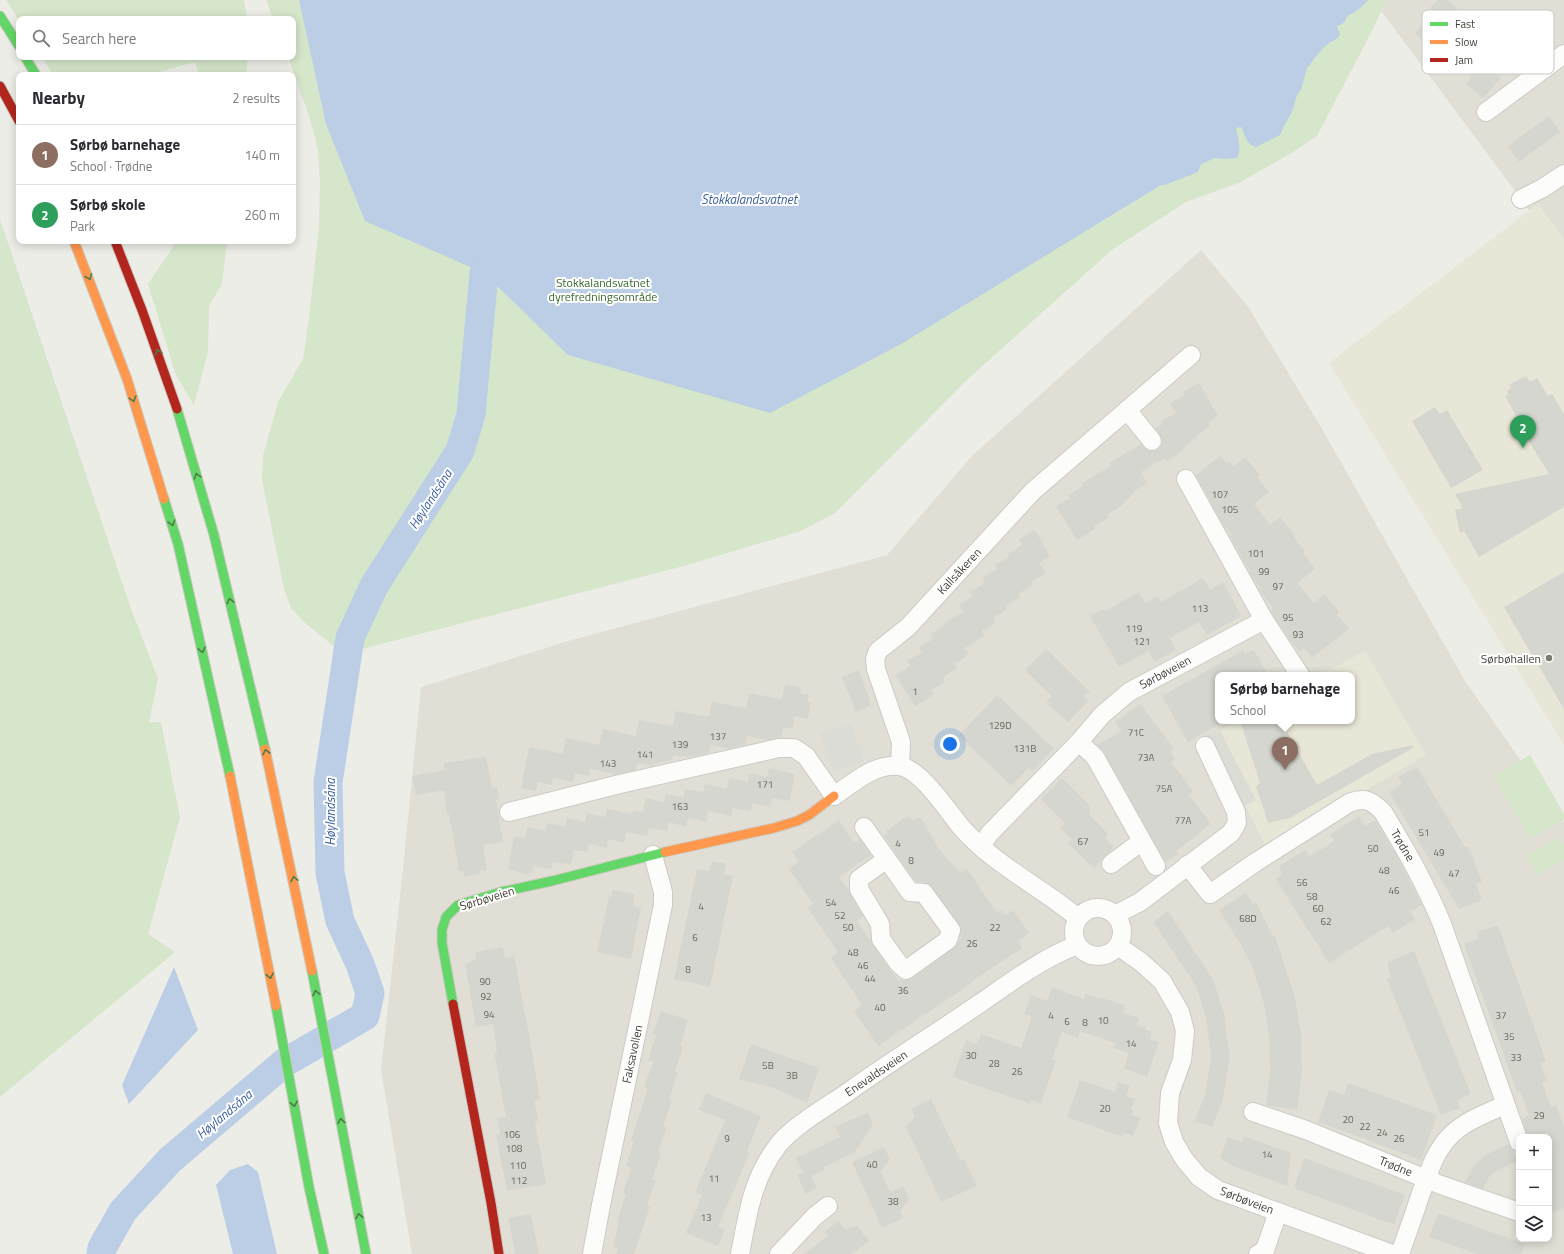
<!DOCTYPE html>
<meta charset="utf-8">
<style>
body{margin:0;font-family:"Titillium Web",sans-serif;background:#f7f7f7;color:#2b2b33}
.controls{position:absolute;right:12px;bottom:12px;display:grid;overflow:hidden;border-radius:8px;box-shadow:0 2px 10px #0003}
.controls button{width:36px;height:36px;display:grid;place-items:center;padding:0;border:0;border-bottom:1px solid #e1e1e2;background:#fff;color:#2b2b33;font:20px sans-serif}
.you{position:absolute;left:950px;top:744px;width:14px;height:14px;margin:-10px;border:3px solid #fff;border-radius:50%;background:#1a73e8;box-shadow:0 0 0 6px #1a73e833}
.badge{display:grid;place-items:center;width:26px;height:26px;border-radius:50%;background:#7d7c73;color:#fff;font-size:13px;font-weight:700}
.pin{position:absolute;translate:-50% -33px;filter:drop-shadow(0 1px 2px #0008)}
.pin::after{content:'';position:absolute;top:21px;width:14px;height:12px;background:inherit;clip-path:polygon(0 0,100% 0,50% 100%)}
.popup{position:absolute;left:1215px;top:672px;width:140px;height:52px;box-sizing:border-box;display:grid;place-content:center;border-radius:8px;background:#fff;filter:drop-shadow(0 1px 3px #0005);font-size:13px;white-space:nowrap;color:#7c7c81}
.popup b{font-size:15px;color:#2b2b33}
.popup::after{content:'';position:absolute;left:50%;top:100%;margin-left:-8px;border:8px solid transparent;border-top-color:#fff}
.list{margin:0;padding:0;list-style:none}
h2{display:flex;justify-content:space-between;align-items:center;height:52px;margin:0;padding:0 16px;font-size:17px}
h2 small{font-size:13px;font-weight:400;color:#7c7c81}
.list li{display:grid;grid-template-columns:26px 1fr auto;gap:12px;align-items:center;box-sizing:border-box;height:60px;padding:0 16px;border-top:1px solid #e1e1e2}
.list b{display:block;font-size:15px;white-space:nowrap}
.list p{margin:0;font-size:13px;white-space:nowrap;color:#7c7c81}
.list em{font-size:13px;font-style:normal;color:#7c7c81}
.icon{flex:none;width:22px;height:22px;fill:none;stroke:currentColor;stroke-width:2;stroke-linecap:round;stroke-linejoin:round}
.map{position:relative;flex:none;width:1564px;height:1254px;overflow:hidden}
.search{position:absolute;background:#fff;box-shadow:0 2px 10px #0003;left:16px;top:16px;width:280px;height:44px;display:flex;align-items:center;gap:10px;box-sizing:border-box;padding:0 14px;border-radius:8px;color:#7c7c81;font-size:15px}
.panel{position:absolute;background:#fff;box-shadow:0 2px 10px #0003;left:16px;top:72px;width:280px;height:172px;border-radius:8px}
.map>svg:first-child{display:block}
.residential{fill:#e1dfd5;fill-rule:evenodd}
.education{fill:#e7e6d7}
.green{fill:#d5e6ca}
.parking{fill:#dcdcd7}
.water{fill:#bccee6}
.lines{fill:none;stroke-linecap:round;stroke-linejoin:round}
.river{stroke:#bccee6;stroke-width:29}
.building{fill:#d6d6d0}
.street-casing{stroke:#cbcac5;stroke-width:20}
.fast-casing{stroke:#cbcabf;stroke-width:11}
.slow-casing{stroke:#cbcabf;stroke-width:11}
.jam-casing{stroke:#cbcabf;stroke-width:11}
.street{stroke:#fcfcfb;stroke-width:18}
.fast{stroke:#63d668;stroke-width:9}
.slow{stroke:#ff974d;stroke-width:9}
.jam{stroke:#b3261e;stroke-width:9}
.oneway{stroke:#4f7b49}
.poi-dot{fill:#7d7c73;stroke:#fff;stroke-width:1.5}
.labels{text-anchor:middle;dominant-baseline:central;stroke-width:4;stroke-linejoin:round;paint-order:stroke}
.number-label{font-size:10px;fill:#67665c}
.park-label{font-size:12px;fill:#3b6b30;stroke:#fff}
.street-label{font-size:12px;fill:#413f35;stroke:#fff}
.poi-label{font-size:12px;fill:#413f35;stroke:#fff;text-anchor:end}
.water-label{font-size:13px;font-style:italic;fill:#3c629f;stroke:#fff}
.key{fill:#fff;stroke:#c6c5c2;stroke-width:1}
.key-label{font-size:11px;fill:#413f35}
</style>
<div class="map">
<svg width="1564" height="1254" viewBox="0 0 1564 1254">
<rect width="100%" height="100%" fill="#edede7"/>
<g class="residential">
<polygon points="1373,0 1564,0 1564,257"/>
<path d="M1201 250 1249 308 1321 427 1465 681 1564 822V1254H412L381 1070 403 868 421 687 568 641 887 555 972 456ZM1218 675H1352V721H1218ZM1519 1137H1549V1239H1519Z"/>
</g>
<g class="education">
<polygon points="1538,204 1564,239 1564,745 1329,363"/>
<polygon points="1365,651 1426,755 1309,824 1287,831 1265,844 1245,805 1255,800 1220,731 1237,721 1352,721 1352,675 1320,675"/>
</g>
<g class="green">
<polygon points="6,0 244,0 247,19 19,19 19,20"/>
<polygon points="266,0 1386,0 1373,29 1317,136 1293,152 1241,182 1186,202 1113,249 969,378 835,513 801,531 684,566 362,649 336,648 304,622 291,608 284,589 262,480 263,456 278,402 303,359 309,318 319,226 320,181 318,150 310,119 288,57 293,57 293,19 273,19"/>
<polygon points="42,57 248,57 246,75 199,75 195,62 148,75 53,75"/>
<polygon points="0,219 130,606 158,679 149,722 161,722 180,817 148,934 175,952 0,1097"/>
<polygon points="177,241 227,241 222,284 209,306 208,352 194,405 176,375 148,284"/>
<polygon points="1530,755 1564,814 1564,819 1530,839 1494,776"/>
<polygon points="1559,837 1564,846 1564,860 1538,875 1526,856"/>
</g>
<g class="parking">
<polygon points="851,724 864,761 833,771 820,734"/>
<polygon points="1220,731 1256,800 1242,807 1205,735"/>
</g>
<g class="water">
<path d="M299 0H1368C1362 8 1355 12 1347 16 1346 22 1343 24 1337 26L1340 34 1338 38 1329 43 1322 49 1307 68 1301 90 1297 95 1292 112 1285 124 1280 135 1256 147C1247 145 1245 135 1241 127L1236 128C1238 138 1242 148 1237 158L1224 159 1215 158 1201 164 1198 172 1165 185H1161L901 344 770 413 568 355 484 273 365 221 326 124Z"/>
<polygon points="174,967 198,1030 129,1104 122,1085"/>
<polygon points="248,1164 258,1172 277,1254 233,1254 216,1185 230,1170"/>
</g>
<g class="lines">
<polyline class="river" points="101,1254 102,1248 123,1211 170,1160 284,1063 365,1016 370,993 360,964 340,921 330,873 328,782 350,638 374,586 460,451 471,414 484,273"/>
</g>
<g class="building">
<polygon points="1438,0 1448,0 1464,16 1460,21 1477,38 1474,41 1479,47 1466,60 1441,36 1428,47 1415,33 1434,12 1430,8"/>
<polygon points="1529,11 1555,33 1543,49 1536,43 1534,46 1527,40 1522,46 1509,36"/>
<polygon points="1475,54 1486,63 1484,65 1501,78 1483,98 1466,84 1471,77 1470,75 1471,73 1464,67"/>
<polygon points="1549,116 1560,132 1519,162 1508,146"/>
<polygon points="1526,376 1530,382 1537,378 1548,396 1552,394 1564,414 1564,507 1479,557 1464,531 1460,533 1455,510 1463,508 1455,494 1549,474 1514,417 1516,416 1505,396 1509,394 1507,391 1511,388 1509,385"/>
<polygon points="1199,383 1218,416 1208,422 1210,426 1196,436 1197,438 1183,447 1184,450 1166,461 1164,458 1141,472 1147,483 1133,492 1134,493 1120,507 1107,515 1108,518 1094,526 1095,529 1077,540 1056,506 1070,498 1068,495 1083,486 1082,483 1111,466 1109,463 1141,444 1149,451 1154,451 1159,449 1162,444 1162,439 1155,428 1163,424 1161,421 1176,413 1170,404 1185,395 1183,392"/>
<polygon points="1435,407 1440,414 1447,410 1483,470 1451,488 1412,421"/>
<polygon points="1220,456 1227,464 1229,462 1233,467 1245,457 1260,475 1257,477 1269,492 1254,504 1270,525 1280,517 1295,535 1293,536 1305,551 1303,553 1315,569 1298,583 1313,603 1325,594 1339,612 1337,614 1349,629 1312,658 1304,648 1300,652 1288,638 1273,615 1271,610 1273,608 1262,594 1259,588 1260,587 1253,578 1249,571 1250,570 1245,563 1230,536 1232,535 1224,526 1196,475"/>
<polygon points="1035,530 1050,556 1039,563 1046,573 1031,582 1033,585 1018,594 1020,597 1005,606 1007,609 993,618 996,623 982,631 984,636 965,648 969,654 955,664 957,668 943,677 945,682 931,690 934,695 915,706 895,675 910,666 907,661 922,652 919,647 933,639 930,634 945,625 944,623 963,612 959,605 973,596 970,592 985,583 982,578 997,569 995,565 1009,557 1008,554 1022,545 1019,539"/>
<polygon points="1564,572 1564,709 1504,607"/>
<polygon points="1203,578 1210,590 1223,582 1241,616 1207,635 1199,622 1170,638 1176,650 1154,662 1149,651 1119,667 1090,616 1103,609 1105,611 1139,592 1145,603 1158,596 1161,602"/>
<polygon points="1046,649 1090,692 1083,696 1088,701 1068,722 1046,702 1052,696 1025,670"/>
<polygon points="1243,650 1245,654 1254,650 1268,675 1218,675 1218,725 1188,742 1162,696"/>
<polygon points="859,670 870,701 870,706 856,712 842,677"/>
<polygon points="785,684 801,688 800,693 809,695 807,702 811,703 808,719 795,716 792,729 783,727 781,737 767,740 747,736 745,745 728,749 710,745 709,753 686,757 673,755 672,760 655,763 653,766 637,763 636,770 616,774 590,769 589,776 575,773 573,782 553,778 552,785 538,782 536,791 521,788 529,747 563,754 566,738 599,745 603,729 636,736 639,720 673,726 675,711 709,717 712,702 746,708 749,693 782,699"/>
<polygon points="997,695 1054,749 1033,771 1029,767 1011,786 959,735"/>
<polygon points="1140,704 1174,749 1170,752 1175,759 1171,762 1193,791 1189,795 1211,824 1176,851 1178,854 1165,862 1104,752 1097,745 1122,731 1115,722"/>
<polygon points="1240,721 1281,721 1317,785 1372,754 1412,745 1413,748 1290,818 1268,823 1256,786 1260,783"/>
<polygon points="486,757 492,788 497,787 500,799 496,800 503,842 483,845 487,871 479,869 480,874 464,877 463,871 459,871 449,814 447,814 444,790 416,795 412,776 445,770 444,763"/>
<polygon points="1417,767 1465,847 1467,846 1472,855 1482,882 1476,884 1482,900 1459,909 1389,792 1402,784 1398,777"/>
<polygon points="769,768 795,774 790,801 772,798 770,807 752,803 751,811 733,808 731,816 708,811 706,822 688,818 686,827 669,822 667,831 649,828 647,836 626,832 624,843 608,839 607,848 589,844 587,852 574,850 571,863 567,864 553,862 552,868 549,869 534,866 532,872 527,874 508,869 514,836 525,838 527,827 546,831 547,823 565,826 567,818 585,822 587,813 605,817 607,809 633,814 633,811 643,812 646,798 664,802 666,794 683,797 685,789 703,792 705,784 727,789 729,778 748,782 749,773 767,777"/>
<polygon points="1062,778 1090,806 1089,814 1108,834 1105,838 1114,847 1094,868 1068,843 1072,839 1060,828 1065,823 1041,799"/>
<polygon points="907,816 909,816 913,821 920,817 940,850 960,873 967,869 997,913 1002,910 1005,915 1012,911 1014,911 1029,933 1019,941 1022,948 971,982 972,983 878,1046 854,1011 862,1005 831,958 838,952 808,908 813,904 789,869 799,862 792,852 839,820 854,843 860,839 871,855 839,877 847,888 863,916 857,921 890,970 899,980 908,980 912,979 954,948 962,937 960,936 961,929 959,924 932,887 923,882 916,882 884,836 888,833 886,831"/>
<polygon points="1359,816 1365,826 1375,820 1398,858 1422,905 1410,912 1415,919 1393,933 1388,926 1329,963 1276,879 1282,875 1279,866 1305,850 1309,857 1334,841 1330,834"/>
<polygon points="712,861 726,864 724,874 733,876 710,987 674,979 697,869 709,871"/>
<polygon points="613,890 635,894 633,906 641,908 631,959 597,952 609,897 611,897"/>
<polygon points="1246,893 1253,904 1256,902 1273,937 1275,935 1295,998 1301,1035 1302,1074 1297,1110 1266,1105 1270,1071 1269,1039 1264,1004 1252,966 1241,945 1219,910"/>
<polygon points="1168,911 1213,979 1224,1013 1230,1058 1223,1099 1212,1127 1195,1121 1205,1094 1211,1057 1206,1017 1196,986 1153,922"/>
<polygon points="1498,925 1546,1061 1540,1063 1547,1081 1542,1083 1551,1107 1556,1105 1564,1127 1564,1208 1552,1213 1549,1203 1549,1137 1528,1137 1522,1118 1529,1115 1520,1091 1517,1092 1464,944 1479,938 1477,932"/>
<polygon points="503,947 505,958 514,956 531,1045 540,1099 534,1100 538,1121 535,1122 546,1184 507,1191 496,1135 500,1134 497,1118 506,1117 494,1052 497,1052 493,1024 476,1027 465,965 476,959 475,952"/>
<polygon points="1414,951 1471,1094 1457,1100 1460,1108 1441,1115 1387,979 1391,977 1388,967 1388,962"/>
<polygon points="1052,987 1084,999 1085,994 1101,999 1102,998 1125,1005 1123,1013 1139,1018 1137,1025 1146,1028 1145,1030 1152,1032 1150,1039 1159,1042 1147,1077 1124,1068 1129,1053 1113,1048 1115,1043 1080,1031 1078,1038 1062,1032 1052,1059 1056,1060 1041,1104 1031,1100 1030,1104 953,1077 966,1040 977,1044 981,1034 1021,1048 1032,1017 1024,1014 1031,995 1047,1001"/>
<polygon points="661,1011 688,1020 680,1046 683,1047 681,1053 675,1072 678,1073 669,1099 672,1100 663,1126 667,1127 658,1152 661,1154 652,1179 656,1180 647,1205 650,1206 634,1254 616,1254 618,1248 613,1247 619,1221 617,1220 626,1195 623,1194 631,1168 626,1166 634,1141 631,1140 648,1089 644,1087 653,1062 648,1060 656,1035 653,1034"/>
<polygon points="751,1044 819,1068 807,1103 774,1088 739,1079"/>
<polygon points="1080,1080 1115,1092 1118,1082 1130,1086 1126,1096 1135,1099 1131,1110 1134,1111 1132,1115 1140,1118 1133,1136 1124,1133 1123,1137 1067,1117"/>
<polygon points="1348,1083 1437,1115 1421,1160 1318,1122 1329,1090 1344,1095"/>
<polygon points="706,1093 761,1116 747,1151 750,1152 718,1227 725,1230 718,1246 686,1233 702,1195 695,1193 725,1120 699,1110"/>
<polygon points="931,1099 961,1161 964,1159 977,1186 941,1202 906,1127 915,1116 911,1109"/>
<polygon points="868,1112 873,1124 855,1152 824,1167 825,1169 811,1176 817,1188 806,1194 797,1175 803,1172 796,1158 840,1137 835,1127"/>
<polygon points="1244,1136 1291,1153 1287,1186 1233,1166 1220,1158 1228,1137 1242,1142"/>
<polygon points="1509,1144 1517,1161 1496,1171 1489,1177 1483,1189 1465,1182 1474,1166 1485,1155"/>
<polygon points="884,1147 890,1159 881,1172 890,1192 903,1186 909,1199 900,1212 903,1218 882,1228 852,1162"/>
<polygon points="1304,1158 1405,1195 1394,1224 1386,1221 1386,1222 1294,1188"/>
<polygon points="1438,1213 1525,1244 1521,1254 1477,1254 1429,1237"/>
<polygon points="531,1214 539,1254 515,1254 508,1218"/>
<polygon points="839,1221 845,1229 857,1226 869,1241 851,1254 803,1254 828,1236 825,1231"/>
</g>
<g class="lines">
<defs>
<g id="street">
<polyline points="1486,112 1564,54"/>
<polyline points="1521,199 1543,188 1564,174"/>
<polyline points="1127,410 1152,441"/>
<polyline points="1186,479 1264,620 1300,675"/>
<polyline points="1079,742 1095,757 1156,866"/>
<polyline points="900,766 901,742 876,669 875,659 878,651 908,627 1033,491 1191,355"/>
<path d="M509 812 620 784 779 748H794L806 756 834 796C853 783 875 763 899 766 920 768 948 811 961 827 994 865 1040 886 1078 918"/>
<polyline points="864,827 910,892 924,893 951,930 948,940 906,970 899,964 881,939 880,924 859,889 859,879 887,859"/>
<polyline points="981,846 990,833 1079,742 1102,715 1129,692 1264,620"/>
<polyline points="1111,864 1142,841"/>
<path d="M1187 865 1210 894 1256 862 1349 803C1365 797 1371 800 1383 812 1406 850 1425 883 1442 924L1519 1142"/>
<circle cx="1098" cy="932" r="24"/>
<polyline points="1115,915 1140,902 1231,833 1237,823 1236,812 1205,746"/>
<polyline points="1118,946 1141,962 1162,981 1180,1012 1185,1031 1182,1060 1170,1093 1168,1123 1174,1142 1184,1159 1199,1177 1218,1190 1392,1254"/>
<polyline points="1253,1112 1306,1130 1441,1185 1519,1212"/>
<polyline points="592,1254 601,1205 663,905 663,892 653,855"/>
<path d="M740 1254C748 1213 752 1178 779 1144 794 1125 830 1105 851 1090 893 1060 937 1033 979 1004 1011 982 1041 959 1077 945"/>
<polyline points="779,1254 815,1216 828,1206"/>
<polyline points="1258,1254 1265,1250 1278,1212"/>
<path d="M1400 1254C1406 1236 1413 1218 1419 1199 1427 1177 1434 1151 1452 1134 1467 1120 1487 1113 1505 1105"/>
</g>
<g id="fast">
<polyline points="0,16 19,46"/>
<polyline points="25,57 36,75"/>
<polyline points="177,409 214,535 265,749"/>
<polyline points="164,499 178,544 230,776"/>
<polyline points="312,971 366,1254"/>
<polyline points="453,1004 442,943 442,930 446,917 458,905 501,892 552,881 665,852"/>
<polyline points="276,1006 309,1187 324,1254"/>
</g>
<g id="slow">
<polyline points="74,241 127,379 164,499"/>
<polyline points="265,749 312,971"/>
<polyline points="230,776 276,1006"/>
<polyline points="665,852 774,828 797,821 809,815 834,796"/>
</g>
<g id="jam">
<polyline points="0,86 19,121"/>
<polyline points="115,241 142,310 177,409"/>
<polyline points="453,1004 491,1203 499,1254"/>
</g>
</defs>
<use href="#street" class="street-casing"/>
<use href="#fast" class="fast-casing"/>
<use href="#slow" class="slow-casing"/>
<use href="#jam" class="jam-casing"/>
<use href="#street" class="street"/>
<use href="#fast" class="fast"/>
<use href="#slow" class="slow"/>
<use href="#jam" class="jam"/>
</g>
<defs><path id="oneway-chevron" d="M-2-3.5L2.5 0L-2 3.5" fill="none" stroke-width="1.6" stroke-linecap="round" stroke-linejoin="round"/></defs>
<g class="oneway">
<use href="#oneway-chevron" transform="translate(89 277) rotate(68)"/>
<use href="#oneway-chevron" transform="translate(158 352) rotate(-110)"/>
<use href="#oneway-chevron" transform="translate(133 399) rotate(73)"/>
<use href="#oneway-chevron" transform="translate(197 476) rotate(-107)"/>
<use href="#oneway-chevron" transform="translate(172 523) rotate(73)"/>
<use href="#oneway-chevron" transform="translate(230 601) rotate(-104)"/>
<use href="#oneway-chevron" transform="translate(202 650) rotate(77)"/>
<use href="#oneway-chevron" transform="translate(266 752) rotate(-102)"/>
<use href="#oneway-chevron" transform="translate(294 879) rotate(-102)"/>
<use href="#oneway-chevron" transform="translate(270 976) rotate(80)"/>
<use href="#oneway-chevron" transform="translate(316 993) rotate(-101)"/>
<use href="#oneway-chevron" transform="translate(294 1104) rotate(80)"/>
<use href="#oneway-chevron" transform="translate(341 1121) rotate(-101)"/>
<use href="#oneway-chevron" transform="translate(359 1216) rotate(-100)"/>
</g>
<circle class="poi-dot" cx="1549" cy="658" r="4"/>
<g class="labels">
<g class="number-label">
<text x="1220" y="494">107</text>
<text x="1230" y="509">105</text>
<text x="1256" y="553">101</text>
<text x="1264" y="571">99</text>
<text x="1278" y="586">97</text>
<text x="1200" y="608">113</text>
<text x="1288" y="617">95</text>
<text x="1134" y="628">119</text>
<text x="1298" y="634">93</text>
<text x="1142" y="641">121</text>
<text x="915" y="691">1</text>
<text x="1000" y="725">129D</text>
<text x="1136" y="732">71C</text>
<text x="718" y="736">137</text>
<text x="680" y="744">139</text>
<text x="1025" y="748">131B</text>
<text x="645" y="754">141</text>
<text x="1146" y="757">73A</text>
<text x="608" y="763">143</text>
<text x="765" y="784">171</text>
<text x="1164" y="788">75A</text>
<text x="680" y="806">163</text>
<text x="1183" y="820">77A</text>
<text x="1424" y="832">51</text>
<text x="1083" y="841">67</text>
<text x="898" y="843">4</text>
<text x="1373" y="848">50</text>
<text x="1439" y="852">49</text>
<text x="911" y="860">8</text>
<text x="1384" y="870">48</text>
<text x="1454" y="873">47</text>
<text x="1302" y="882">56</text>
<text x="1394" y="890">46</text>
<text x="1312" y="896">58</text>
<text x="831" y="902">54</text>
<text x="701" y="906">4</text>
<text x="1318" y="908">60</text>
<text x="840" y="915">52</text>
<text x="1248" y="918">68D</text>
<text x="1326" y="921">62</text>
<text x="848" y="927">50</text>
<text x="995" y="927">22</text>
<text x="695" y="937">6</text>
<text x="972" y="943">26</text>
<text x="853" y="952">48</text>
<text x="863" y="965">46</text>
<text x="688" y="969">8</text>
<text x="870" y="978">44</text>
<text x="485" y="981">90</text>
<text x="903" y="990">36</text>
<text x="486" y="996">92</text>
<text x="880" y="1007">40</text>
<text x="489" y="1014">94</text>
<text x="1051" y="1015">4</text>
<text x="1501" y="1015">37</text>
<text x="1103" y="1020">10</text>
<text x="1067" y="1021">6</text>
<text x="1085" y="1022">8</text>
<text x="1509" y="1036">35</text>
<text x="1131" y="1043">14</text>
<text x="971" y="1055">30</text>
<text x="1516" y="1057">33</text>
<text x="994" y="1063">28</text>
<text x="768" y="1065">5B</text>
<text x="1017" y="1071">26</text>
<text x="792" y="1075">3B</text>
<text x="1105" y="1108">20</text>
<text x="1539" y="1115">29</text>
<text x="1348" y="1119">20</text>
<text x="1365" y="1126">22</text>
<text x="1382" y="1132">24</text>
<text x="512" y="1134">106</text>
<text x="727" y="1138">9</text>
<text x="1399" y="1138">26</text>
<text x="514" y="1148">108</text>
<text x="1267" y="1154">14</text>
<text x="872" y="1164">40</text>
<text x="518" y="1165">110</text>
<text x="714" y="1178">11</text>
<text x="519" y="1180">112</text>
<text x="893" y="1201">38</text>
<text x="706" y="1217">13</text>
</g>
<g class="park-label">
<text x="603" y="282">Stokkalandsvatnet<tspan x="603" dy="14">dyrefredningsområde</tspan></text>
</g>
<g class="street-label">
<text transform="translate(959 571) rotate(-47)">Kallsåkeren</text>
<text transform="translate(1165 672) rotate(-28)">Sørbøveien</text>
<text transform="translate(1403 845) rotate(59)">Trødne</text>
<text transform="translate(487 898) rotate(-17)">Sørbøveien</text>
<text transform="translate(632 1054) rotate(-78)">Faksavollen</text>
<text transform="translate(876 1073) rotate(-34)">Enevaldsveien</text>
<text transform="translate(1396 1166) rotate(22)">Trødne</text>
<text transform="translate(1247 1200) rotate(21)">Sørbøveien</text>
</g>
<g class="poi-label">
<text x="1541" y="658">Sørbøhallen</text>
</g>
<g class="water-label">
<text x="749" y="199">Stokkalandsvatnet</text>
<text transform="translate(430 499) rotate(-57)">Høylandsåna</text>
<text transform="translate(330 812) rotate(-90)">Høylandsåna</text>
<text transform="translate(224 1114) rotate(-40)">Høylandsåna</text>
</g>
</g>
<rect x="1422" y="10" width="132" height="64" rx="6" class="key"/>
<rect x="1430" y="22" width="18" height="4" fill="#63d668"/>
<rect x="1430" y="40" width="18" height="4" fill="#ff974d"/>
<rect x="1430" y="58" width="18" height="4" fill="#b3261e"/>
<g class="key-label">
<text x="1455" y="28">Fast</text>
<text x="1455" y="46">Slow</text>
<text x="1455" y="64">Jam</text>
</g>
</svg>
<div class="controls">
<button>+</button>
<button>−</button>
<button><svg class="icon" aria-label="layers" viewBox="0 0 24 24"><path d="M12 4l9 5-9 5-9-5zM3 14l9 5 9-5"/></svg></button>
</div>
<div class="you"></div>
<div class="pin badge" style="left:1285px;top:770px;background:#8d6e63">1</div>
<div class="popup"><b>Sørbø barnehage</b>School</div>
<div class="pin badge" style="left:1523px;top:448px;background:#2e9e5b">2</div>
<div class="search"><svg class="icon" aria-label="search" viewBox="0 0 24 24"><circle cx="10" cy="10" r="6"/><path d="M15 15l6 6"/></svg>Search here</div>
<section class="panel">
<h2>Nearby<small>2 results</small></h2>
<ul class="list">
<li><span class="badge" style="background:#8d6e63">1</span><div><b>Sørbø barnehage</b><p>School · Trødne</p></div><em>140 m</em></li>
<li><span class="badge" style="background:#2e9e5b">2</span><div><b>Sørbø skole</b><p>Park</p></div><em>260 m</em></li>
</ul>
</section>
</div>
